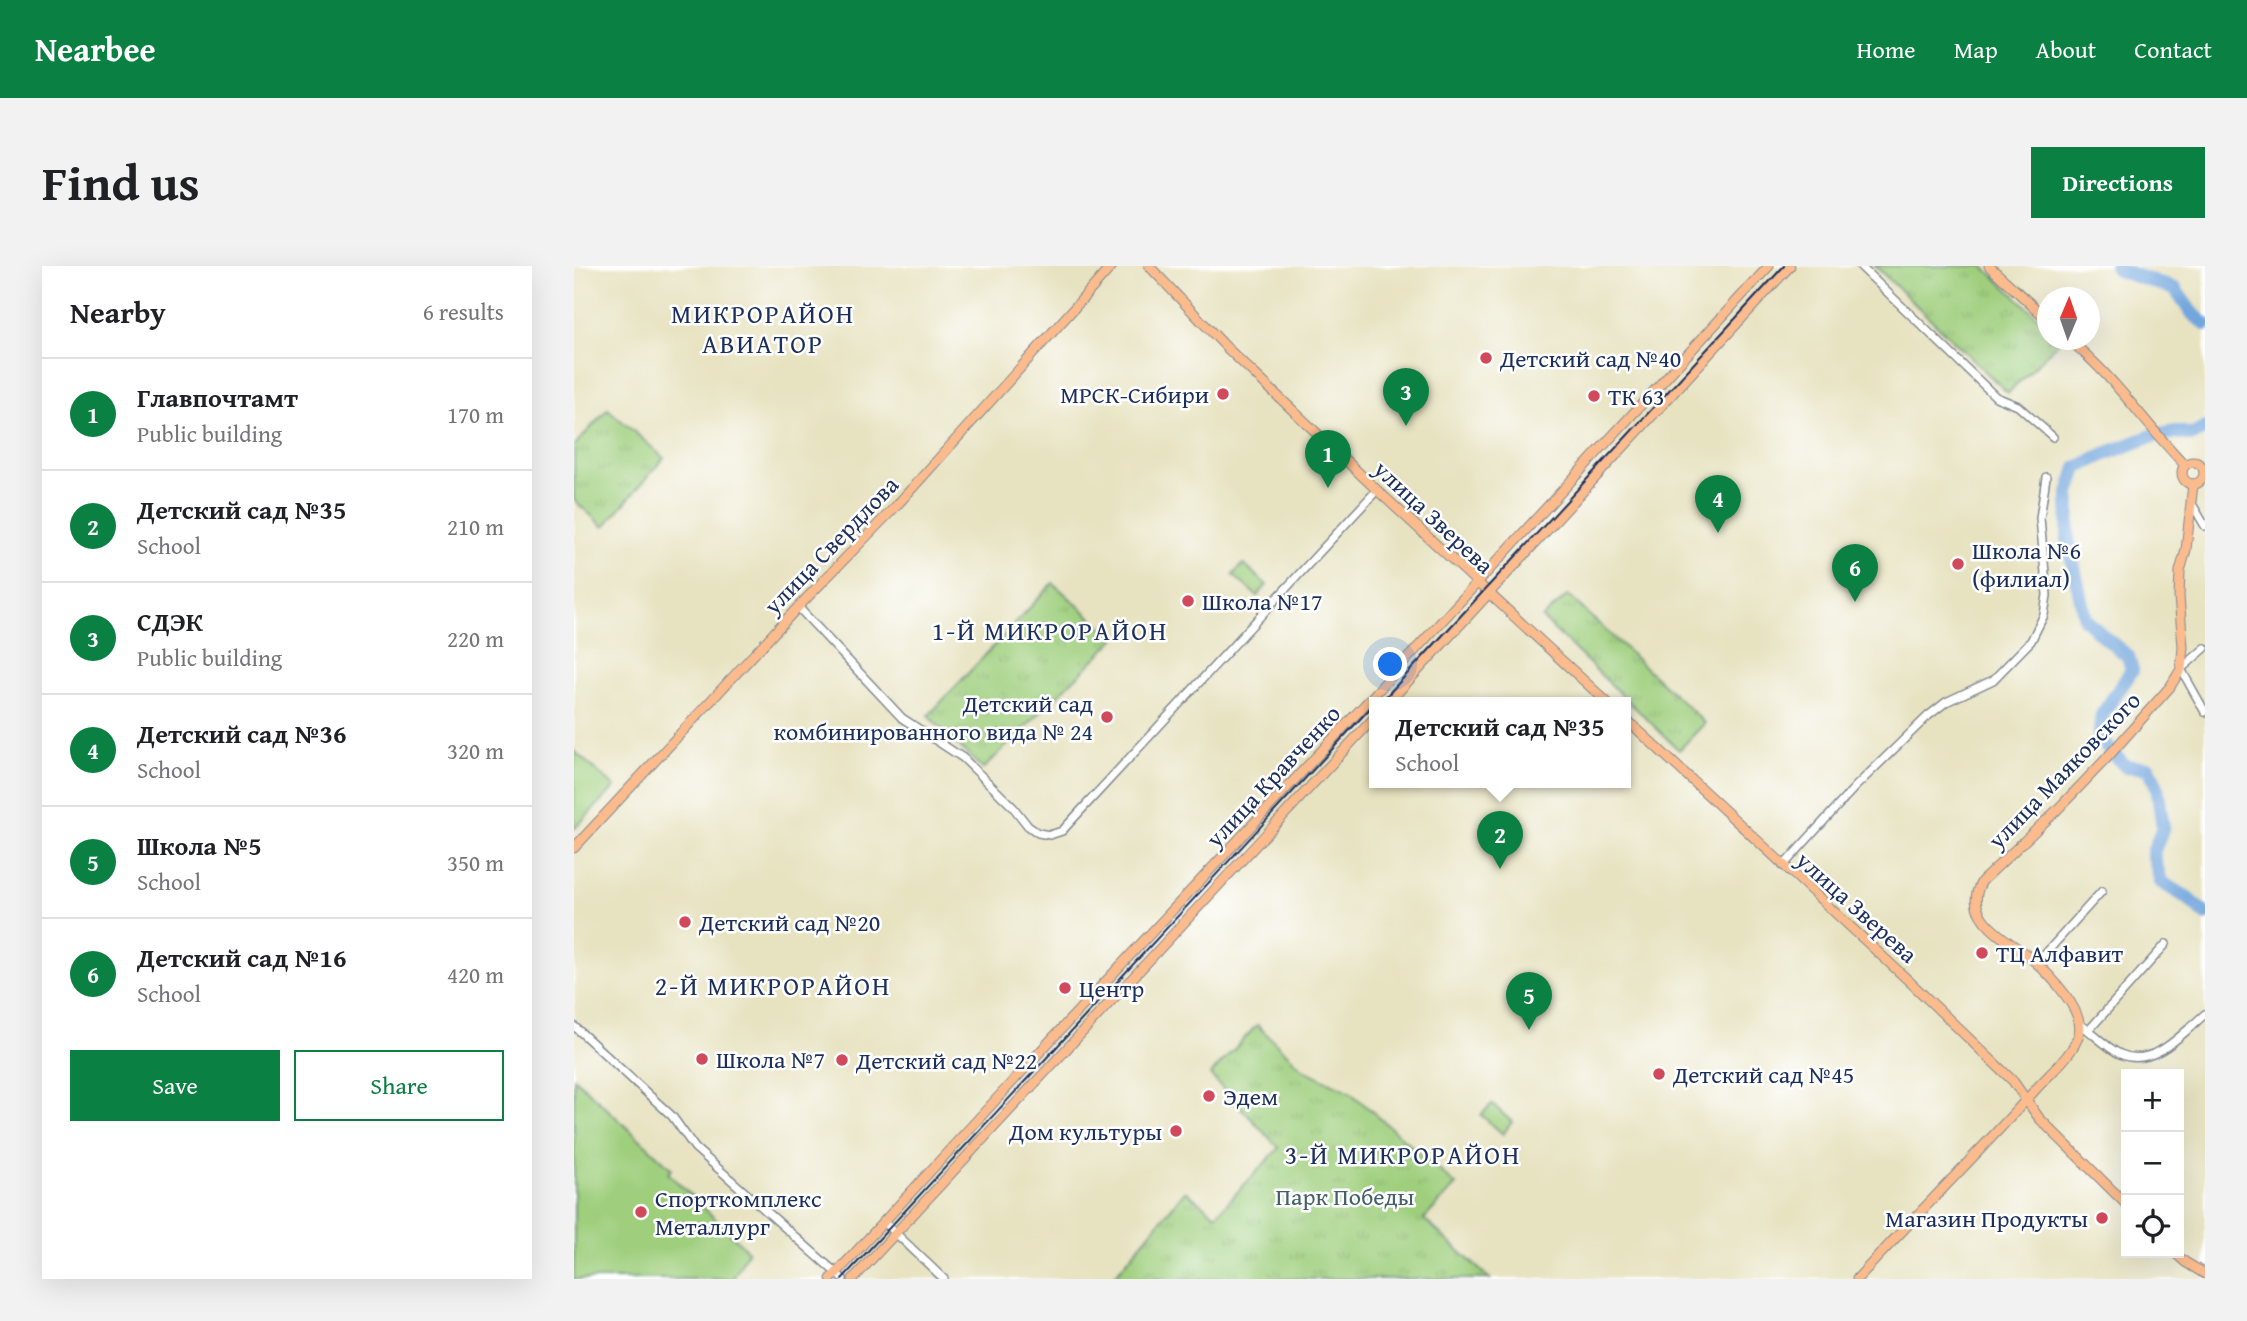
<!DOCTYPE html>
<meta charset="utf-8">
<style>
body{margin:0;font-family:"Gentium Book Plus",serif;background:#f2f2f2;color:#202124}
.controls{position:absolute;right:21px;bottom:21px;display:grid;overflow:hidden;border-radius:0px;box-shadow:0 7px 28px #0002}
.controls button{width:63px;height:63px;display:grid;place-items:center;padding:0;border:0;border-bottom:2px solid #e0e0e0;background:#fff;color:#202124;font:35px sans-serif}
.compass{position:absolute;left:1463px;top:21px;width:63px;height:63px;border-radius:50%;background:#fff;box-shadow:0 7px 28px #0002;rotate:2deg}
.you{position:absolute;left:817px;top:399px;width:24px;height:24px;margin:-18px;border:5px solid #fff;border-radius:50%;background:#1a73e8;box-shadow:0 0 0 10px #1a73e833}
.badge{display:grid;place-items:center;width:46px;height:46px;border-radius:50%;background:#0b8043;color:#fff;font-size:23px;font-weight:700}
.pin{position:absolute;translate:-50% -58px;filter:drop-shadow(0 2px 4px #0008)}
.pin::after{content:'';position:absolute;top:37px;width:24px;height:21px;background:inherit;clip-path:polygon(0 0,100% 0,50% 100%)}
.popup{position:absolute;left:795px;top:431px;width:262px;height:91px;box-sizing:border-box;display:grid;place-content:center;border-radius:0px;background:#fff;filter:drop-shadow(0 2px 5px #0005);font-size:23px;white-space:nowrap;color:#757577}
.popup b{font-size:26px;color:#202124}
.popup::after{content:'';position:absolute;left:50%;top:100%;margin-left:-14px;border:14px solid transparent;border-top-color:#fff}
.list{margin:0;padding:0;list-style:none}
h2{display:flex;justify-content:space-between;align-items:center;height:91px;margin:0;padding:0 28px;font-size:30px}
h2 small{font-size:23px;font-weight:400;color:#757577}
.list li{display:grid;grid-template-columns:46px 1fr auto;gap:21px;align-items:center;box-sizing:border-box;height:112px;padding:0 28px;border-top:2px solid #e0e0e0}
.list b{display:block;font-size:26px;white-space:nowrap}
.list p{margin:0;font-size:23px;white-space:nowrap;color:#757577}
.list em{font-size:23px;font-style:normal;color:#757577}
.actions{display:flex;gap:14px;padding:21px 28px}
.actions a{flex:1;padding:16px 0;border:2px solid #0b8043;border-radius:0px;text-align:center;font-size:24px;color:#0b8043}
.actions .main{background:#0b8043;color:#fff}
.icon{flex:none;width:38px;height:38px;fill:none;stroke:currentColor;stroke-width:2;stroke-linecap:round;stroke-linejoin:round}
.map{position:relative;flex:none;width:1631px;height:1013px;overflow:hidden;border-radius:0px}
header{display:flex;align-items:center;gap:42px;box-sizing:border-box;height:98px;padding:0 35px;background:#0b8043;color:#fff}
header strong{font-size:33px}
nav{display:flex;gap:38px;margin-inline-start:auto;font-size:24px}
.intro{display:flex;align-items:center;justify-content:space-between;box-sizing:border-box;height:168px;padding:0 42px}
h1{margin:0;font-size:49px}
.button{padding:18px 32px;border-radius:0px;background:#0b8043;color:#fff;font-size:24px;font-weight:700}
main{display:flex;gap:42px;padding:0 42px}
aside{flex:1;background:#fff;border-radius:0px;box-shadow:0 7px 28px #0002}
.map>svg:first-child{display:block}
.grass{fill:url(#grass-tufts);stroke:#5d7f6e;stroke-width:2}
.pitch{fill:#9fcf7d;stroke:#5d7f6e;stroke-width:2}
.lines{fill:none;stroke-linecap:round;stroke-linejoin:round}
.river{stroke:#6fa4dc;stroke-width:14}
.minor-casing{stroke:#81888f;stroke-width:10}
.major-casing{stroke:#81888f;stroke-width:11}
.minor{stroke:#fff;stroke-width:7}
.major{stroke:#fbbb8d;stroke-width:9}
.tram{stroke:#1b2f5e;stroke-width:2}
.poi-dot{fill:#d1495b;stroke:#fff;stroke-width:2.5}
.labels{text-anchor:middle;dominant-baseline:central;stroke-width:5;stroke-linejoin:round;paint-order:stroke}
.poi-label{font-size:24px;fill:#1b2f5e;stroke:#fff;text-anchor:start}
.street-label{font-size:24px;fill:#1b2f5e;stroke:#fff}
.park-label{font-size:24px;fill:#435f67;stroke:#fff}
.neighbourhood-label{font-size:26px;letter-spacing:2px;fill:#1b2f5e;stroke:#fff}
</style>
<header>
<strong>Nearbee</strong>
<nav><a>Home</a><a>Map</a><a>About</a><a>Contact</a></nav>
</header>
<div class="intro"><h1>Find us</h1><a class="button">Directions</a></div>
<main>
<aside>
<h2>Nearby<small>6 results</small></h2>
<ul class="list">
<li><span class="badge">1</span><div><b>Главпочтамт</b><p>Public building</p></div><em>170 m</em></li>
<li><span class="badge">2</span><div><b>Детский сад №35</b><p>School</p></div><em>210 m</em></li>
<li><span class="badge">3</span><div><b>СДЭК</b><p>Public building</p></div><em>220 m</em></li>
<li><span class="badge">4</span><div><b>Детский сад №36</b><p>School</p></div><em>320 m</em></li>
<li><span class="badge">5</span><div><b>Школа №5</b><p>School</p></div><em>350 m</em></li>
<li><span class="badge">6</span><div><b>Детский сад №16</b><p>School</p></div><em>420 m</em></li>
</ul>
<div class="actions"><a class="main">Save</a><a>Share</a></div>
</aside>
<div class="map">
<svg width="1631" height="1013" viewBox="0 0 1631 1013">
<defs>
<pattern id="grass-tufts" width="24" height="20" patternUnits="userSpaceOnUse" patternTransform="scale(1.75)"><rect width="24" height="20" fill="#9fcf7d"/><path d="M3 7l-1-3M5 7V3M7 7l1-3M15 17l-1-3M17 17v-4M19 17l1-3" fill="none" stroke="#88b26e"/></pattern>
</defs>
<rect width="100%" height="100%" fill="#fff"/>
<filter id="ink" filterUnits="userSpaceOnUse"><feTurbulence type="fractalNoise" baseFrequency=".0143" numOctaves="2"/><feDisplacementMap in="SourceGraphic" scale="14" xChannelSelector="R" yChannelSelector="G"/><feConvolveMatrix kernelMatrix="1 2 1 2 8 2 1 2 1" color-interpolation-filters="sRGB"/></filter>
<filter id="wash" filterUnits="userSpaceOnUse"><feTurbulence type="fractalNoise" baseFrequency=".00686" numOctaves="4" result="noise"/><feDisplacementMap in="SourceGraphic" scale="28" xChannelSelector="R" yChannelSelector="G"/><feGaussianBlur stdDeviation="1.57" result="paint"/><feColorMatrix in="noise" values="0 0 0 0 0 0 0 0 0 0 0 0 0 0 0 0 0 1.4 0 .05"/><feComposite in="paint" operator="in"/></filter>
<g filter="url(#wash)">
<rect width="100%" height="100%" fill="#e7e2c0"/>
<g class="grass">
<polygon points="1301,0 1409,0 1473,59 1474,74 1487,74 1434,127"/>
<polygon points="34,143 90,192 30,261 0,234 0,180"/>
<polygon points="479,317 541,373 409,503 354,450"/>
<polygon points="994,329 1131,457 1105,484 968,352"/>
<polygon points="683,759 730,804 776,826 882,919 850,953 916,1013 538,1013 611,925 642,949 705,882 636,809"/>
</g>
<g class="pitch">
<polygon points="669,298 693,319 683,330 659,309"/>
<polygon points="0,485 41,521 0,563"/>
<polygon points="0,812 98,903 94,907 174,985 159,1013 0,1013"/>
<polygon points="918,838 938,856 929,868 907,849"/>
</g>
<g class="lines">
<g class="river">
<polyline points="1542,0 1544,4 1601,23 1617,46 1631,58"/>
<polyline points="1631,162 1619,169 1602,166 1575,171 1531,188 1503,202 1495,227 1494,273 1511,353 1530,371 1554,390 1558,404 1528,449 1525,472 1551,500 1575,502 1583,521 1589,561 1579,587 1587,616 1614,632 1631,648"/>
</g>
</g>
</g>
<g filter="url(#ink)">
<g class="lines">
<defs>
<g id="minor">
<polyline points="1286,0 1422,131 1444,140 1479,171"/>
<polyline points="1617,236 1631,260"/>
<polyline points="224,341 328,452 389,492 439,541 454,560 464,567 476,569 488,565 499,553 803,224"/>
<polyline points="1631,382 1607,403 1631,446"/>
<polyline points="1209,600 1281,521 1354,450 1372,436 1419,414 1457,375 1470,349 1473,329 1466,252 1472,211"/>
<polyline points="1463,697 1528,625"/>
<path d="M1506 758C1519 767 1532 781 1546 788 1579 803 1609 767 1631 748"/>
<polyline points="0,760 98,850 121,882 269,1013"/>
<polyline points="1515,764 1592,678"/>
<polyline points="310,956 370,1013"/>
</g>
<g id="major">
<polyline points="575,0 653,82 803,224 1034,437"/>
<polyline points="1415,0 1474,54"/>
<path d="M1495 74C1540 110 1571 158 1611 199"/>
<circle cx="1619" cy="207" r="11"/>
<polyline points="814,437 1216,0"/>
<polyline points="1052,453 1335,715 1439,815 1465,852 1552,938"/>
<polyline points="0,582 224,341 323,239 538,0"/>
<polyline points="1601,987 1611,996 1631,1008"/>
<polyline points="257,1013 475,776 798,431 1195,0"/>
<polyline points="279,1013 800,452"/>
<path d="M1283 1013C1342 949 1404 888 1462 823 1476 807 1499 789 1505 768 1511 745 1476 709 1459 694 1444 681 1422 670 1410 654 1400 641 1400 628 1408 615L1483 544 1531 494 1596 421 1607 403 1609 381 1605 330 1606 305 1612 284 1619 218"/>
</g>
</defs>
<use href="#minor" class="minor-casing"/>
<use href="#major" class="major-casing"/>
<use href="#minor" class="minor"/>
<use href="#major" class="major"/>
<g class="tram">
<polyline points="806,437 1210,0"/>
<polyline points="268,1013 800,438"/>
</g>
</g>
</g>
<g class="poi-dot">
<circle cx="912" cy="92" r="7"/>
<circle cx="649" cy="128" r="7"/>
<circle cx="1020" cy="130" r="7"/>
<circle cx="1384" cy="298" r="7"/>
<circle cx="614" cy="335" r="7"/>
<circle cx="533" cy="451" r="7"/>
<circle cx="111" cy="656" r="7"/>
<circle cx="1408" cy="687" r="7"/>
<circle cx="491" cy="722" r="7"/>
<circle cx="128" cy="793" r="7"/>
<circle cx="268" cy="794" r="7"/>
<circle cx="1085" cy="808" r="7"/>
<circle cx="635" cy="830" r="7"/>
<circle cx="602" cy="865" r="7"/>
<circle cx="67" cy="946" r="7"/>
<circle cx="1528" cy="952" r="7"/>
</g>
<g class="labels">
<g class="poi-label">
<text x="926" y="92">Детский сад №40</text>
<text x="635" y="128" text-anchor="end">МРСК-Сибири</text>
<text x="1034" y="130">ТК 63</text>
<text x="1398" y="284">Школа №6<tspan x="1398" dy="28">(филиал)</tspan></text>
<text x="628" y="335">Школа №17</text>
<text x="519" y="437" text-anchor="end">Детский сад<tspan x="519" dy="28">комбинированного вида № 24</tspan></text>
<text x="125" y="656">Детский сад №20</text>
<text x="1422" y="687">ТЦ Алфавит</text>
<text x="505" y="722">Центр</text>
<text x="142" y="793">Школа №7</text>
<text x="282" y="794">Детский сад №22</text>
<text x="1099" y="808">Детский сад №45</text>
<text x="649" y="830">Эдем</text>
<text x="588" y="865" text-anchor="end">Дом культуры</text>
<text x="81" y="932">Спорткомплекс<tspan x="81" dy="28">Металлург</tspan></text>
<text x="1514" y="952" text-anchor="end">Магазин Продукты</text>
</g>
<g class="street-label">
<text transform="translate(860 251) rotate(43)">улица Зверева</text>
<text transform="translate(257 279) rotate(-46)">улица Свердлова</text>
<text transform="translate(1490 504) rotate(-46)">улица Маяковского</text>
<text transform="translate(699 510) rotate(-47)">улица Кравченко</text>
<text transform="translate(1283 641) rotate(42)">улица Зверева</text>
</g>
<g class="park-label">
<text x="771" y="930">Парк Победы</text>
</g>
<g class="neighbourhood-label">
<text x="189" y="47">МИКРОРАЙОН<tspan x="189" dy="30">АВИАТОР</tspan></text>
<text x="476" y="364">1-Й МИКРОРАЙОН</text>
<text x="199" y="719">2-Й МИКРОРАЙОН</text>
<text x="829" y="888">3-Й МИКРОРАЙОН</text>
</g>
</g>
</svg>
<div class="controls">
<button>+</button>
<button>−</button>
<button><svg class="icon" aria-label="locate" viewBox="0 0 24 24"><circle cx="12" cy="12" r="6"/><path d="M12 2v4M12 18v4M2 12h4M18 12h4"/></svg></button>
</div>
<svg class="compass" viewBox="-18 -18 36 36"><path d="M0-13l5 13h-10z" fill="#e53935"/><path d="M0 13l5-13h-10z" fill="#757577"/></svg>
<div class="you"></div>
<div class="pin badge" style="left:754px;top:222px">1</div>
<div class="pin badge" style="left:926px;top:603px">2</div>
<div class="popup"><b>Детский сад №35</b>School</div>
<div class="pin badge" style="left:832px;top:160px">3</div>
<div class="pin badge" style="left:1144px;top:267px">4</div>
<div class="pin badge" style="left:955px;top:764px">5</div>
<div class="pin badge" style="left:1281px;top:336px">6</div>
</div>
</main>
